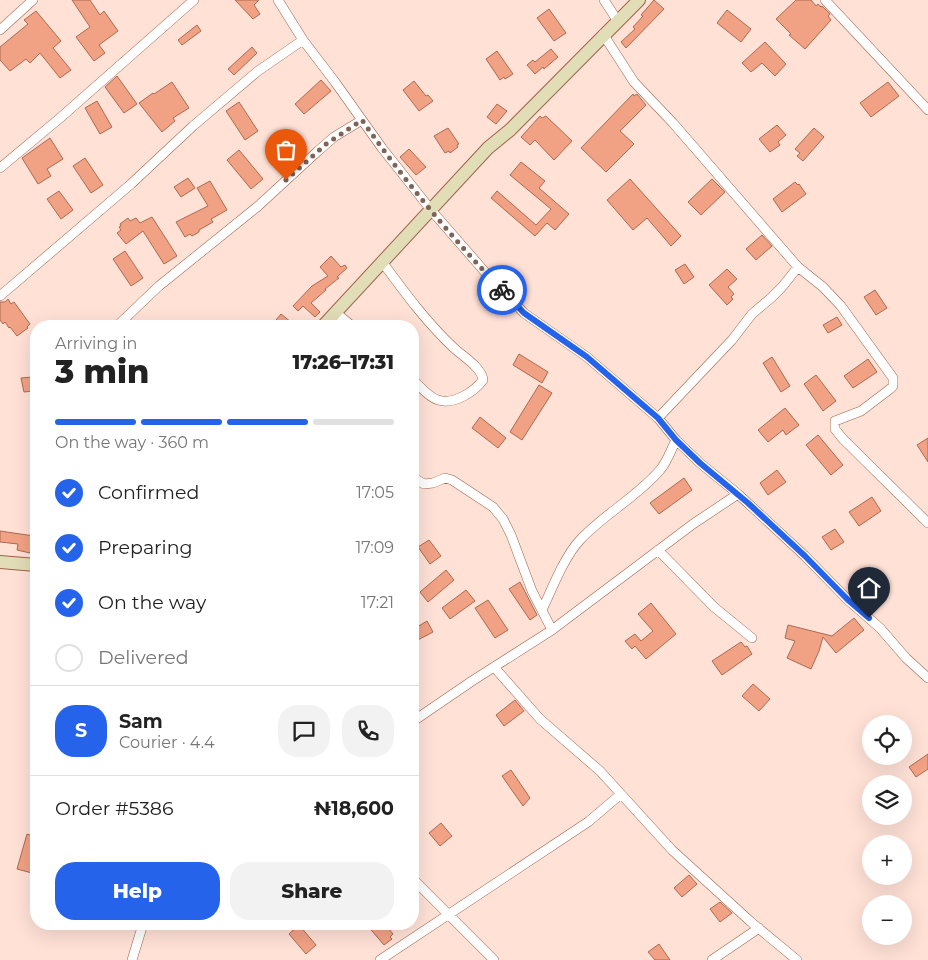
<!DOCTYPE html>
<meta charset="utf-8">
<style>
:root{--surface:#fff;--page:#f2f2f2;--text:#222;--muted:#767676;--line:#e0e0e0;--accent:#2563eb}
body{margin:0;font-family:Montserrat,sans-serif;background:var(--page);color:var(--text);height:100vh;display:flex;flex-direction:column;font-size:19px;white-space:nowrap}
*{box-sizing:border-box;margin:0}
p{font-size:16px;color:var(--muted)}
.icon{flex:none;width:28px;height:28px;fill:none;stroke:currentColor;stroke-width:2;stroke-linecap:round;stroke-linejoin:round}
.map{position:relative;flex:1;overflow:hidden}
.sheet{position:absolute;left:30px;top:320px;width:389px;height:610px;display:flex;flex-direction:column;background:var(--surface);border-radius:20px;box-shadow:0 5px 20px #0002}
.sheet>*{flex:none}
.controls{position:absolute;left:862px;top:715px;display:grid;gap:10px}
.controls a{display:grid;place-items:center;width:50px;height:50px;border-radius:50%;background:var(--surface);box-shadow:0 5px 20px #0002;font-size:25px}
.pin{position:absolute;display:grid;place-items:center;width:42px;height:42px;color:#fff;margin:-51px -21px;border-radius:50% 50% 50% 0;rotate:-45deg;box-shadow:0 0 5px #0007}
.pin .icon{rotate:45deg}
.courier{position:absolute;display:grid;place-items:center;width:50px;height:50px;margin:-25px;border:4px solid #2563eb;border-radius:50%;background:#fff;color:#222;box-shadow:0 1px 6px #0007}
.summary em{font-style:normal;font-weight:800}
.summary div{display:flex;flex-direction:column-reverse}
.summary{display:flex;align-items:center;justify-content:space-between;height:85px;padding:0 25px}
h1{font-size:32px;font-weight:800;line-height:38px}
.bar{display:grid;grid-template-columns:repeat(4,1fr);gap:8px 5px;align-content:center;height:60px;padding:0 25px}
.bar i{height:6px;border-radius:4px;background:var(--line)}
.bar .active{background:var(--accent)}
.bar p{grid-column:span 4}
.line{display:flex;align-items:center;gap:12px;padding:0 25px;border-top:1px solid var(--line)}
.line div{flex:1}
.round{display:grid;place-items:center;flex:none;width:52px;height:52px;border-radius:20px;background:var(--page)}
ol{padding:0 25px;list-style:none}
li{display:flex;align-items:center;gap:15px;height:55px}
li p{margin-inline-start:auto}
li .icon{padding:5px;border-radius:50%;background:var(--accent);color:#fff;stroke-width:4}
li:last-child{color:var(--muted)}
li i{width:28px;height:28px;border:2px solid var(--line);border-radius:50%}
.primary-button{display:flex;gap:10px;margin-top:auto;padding:10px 25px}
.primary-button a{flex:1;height:58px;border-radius:20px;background:var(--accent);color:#fff;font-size:20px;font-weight:800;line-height:58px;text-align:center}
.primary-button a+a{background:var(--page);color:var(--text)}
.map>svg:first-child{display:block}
</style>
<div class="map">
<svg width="928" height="960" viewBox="0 0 928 960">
<rect width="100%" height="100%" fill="#ffe1d6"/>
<path fill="#f1a284" stroke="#ab6a51" d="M72 0H90L100 15 104 11 118 31 99 45 105 53 94 61 76 37 90 27Z
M235 0H259L254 5 260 14 253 19Z
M654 0 664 9 626 48 621 42 635 29 633 27 643 16 641 15Z
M796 0H811L816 6 818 4 821 7 822 6 830 14 828 16 831 20 805 49 789 35 791 34 776 19Z
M549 9 566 33 554 41 537 18Z
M727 10 751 29 741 42 717 23Z
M36 11 61 41 53 48 71 70 60 78 40 53 30 63 26 59 10 71 0 60V47L28 24 24 20Z
M197 25 201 31 182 45 178 40Z
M765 42 786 64 775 76 762 63 751 72 742 63Z
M252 47 257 53 234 75 228 69Z
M551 49 558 57 544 69 543 67 535 74 527 65 533 60 535 62Z
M497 51 513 74 505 79 504 77 500 80 486 59Z
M117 76 137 104 124 113 105 87Z
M321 80 331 91 304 114 295 104Z
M414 81 426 96 428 95 433 101 419 111 403 90Z
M172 82 189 108 173 118 175 121 162 132 139 103 153 93 154 94Z
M888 82 899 96 871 117 860 103Z
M633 94 634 96 637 94 646 105 620 131 634 144 606 172 581 148Z
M97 101 112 127 100 134 85 108Z
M239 102 258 131 245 140 226 111Z
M497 104 507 111 496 124 487 117Z
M540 116 542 118 546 116 572 141 554 160 535 140 530 145 521 137Z
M777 125 786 135 778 142 780 145 770 152 759 139Z
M448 128 459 144 457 145 458 147 450 153 449 151 445 153 434 136Z
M814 128 824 137 803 161 797 156 800 153 795 149Z
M50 138 63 159 47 169 51 176 38 184 22 158Z
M409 149 426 167 416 175 400 157Z
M239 150 263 179 251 189 227 160Z
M85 158 103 185 91 193 73 166Z
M521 162 545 181 539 188 569 214 555 230 547 223 535 236 491 198 497 191 536 225 551 209 510 175Z
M188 178 195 188 181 197 174 187Z
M630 179 681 236 671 246 647 218 633 230 607 200Z
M712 179 725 192 701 215 688 202Z
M210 181 227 210 211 219 213 222 199 230V232L192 236 190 234 185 237 176 222 208 206 197 188Z
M795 182 798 185 799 184 806 194 782 212 773 199Z
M59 191 73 210 61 219 47 199Z
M152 217 177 256 164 264 143 231 126 244 117 233 121 230 119 227 121 226 120 224 128 218 130 221 136 218 140 223Z
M762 235 772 246 756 260 746 249Z
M125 251 143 278 131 286 113 259Z
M331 256 341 267 345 265 347 268 337 277 339 278 325 289 326 290 311 303 320 312 315 317 303 306 298 311 293 306 312 286 328 276 320 267Z
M685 264 694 277 684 284 675 270Z
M727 269 737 279 728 287 734 294 731 297 733 299 727 305 709 285Z
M875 290 887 308 876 315 864 297Z
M8 299 11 304 14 302 30 324 27 327 28 328 17 336 10 327 9 328 5 322 3 324 0 320V302H5Z
M281 314 291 322 295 326H271Z
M837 317 842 325 828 333 823 325Z
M519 354 548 372 542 383 513 365Z
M772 357 790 386 781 392 763 363Z
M868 359 877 372 853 388 844 376Z
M816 375 836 401 823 411 804 384Z
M32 377 34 391 24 392 21 378Z
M539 385 552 393 522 440 510 432Z
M785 408 799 425 786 435 783 430 768 442 758 430Z
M480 417 506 438 498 448 472 428Z
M818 435 843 465 831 475 806 445Z
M928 438V462L917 445Z
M777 470 786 482 768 495 760 483Z
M684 478 692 490 659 514 650 503Z
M872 497 881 511 859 526 849 512Z
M835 529 844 542 831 550 822 537Z
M0 531 34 536 30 553 17 550 18 544 0 542Z
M429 540 441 556 430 564 418 547Z
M446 570 454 580 428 602 420 592Z
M520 582 537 615 530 620 509 589Z
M466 590 475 601 450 619 442 608Z
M488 600 508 630 495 638 475 608Z
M651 603 676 634 646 659 635 646 632 649 625 641 635 634 641 641 653 631 638 614Z
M854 618 864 630 836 653 823 637 819 651 811 669 787 658 795 641 785 638 788 625 832 636Z
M427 621 433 632 412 643V630Z
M741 642 745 647 747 646 752 654 722 675 712 661Z
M753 684 770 699 759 711 742 696Z
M515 700 524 711 504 726 496 715Z
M928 754V769L916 777 909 767Z
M511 770 530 798 523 806 502 776Z
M441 823 452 836 440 846 429 833Z
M27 834 36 837V857L32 873 17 869Z
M689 875 697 884 682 897 674 888Z
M720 902 732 913 720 922 710 909Z
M366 924H385L393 934 390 937 392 939 384 945Z
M299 925 316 945 306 954 289 934Z
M659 944 670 960H655L648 952Z"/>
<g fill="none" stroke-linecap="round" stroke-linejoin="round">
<defs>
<path id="street" d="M278 0 303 40 335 82 382 148 431 210 485 272 524 313 587 357 658 418 676 440 700 463 738 494 805 556 848 600 880 628 906 658 928 678
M604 0 617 20
M825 0 928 110
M0 30 33 0
M603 34 634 82 673 123 798 267 823 287 841 306 893 378V386L890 389 861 411 835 421V429L842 438 928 523
M0 168 60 118 194 0
M383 263C405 293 427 323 455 349 464 357 482 368 483 380 474 392 454 405 438 400 428 397 420 386 412 379
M0 296 131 184 193 126 258 71 303 40
M336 313 352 326
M117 326 159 286 257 207 318 151 334 137 362 120
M658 418 732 340 752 314 771 298 782 287 798 267
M412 477 424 484 433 483 445 478 452 480 493 507 503 519 511 535 532 591 552 630
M658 550 714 607 752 638
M542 610C552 589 564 557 580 540 604 514 637 497 660 470 667 462 671 450 676 440
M494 667 540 719 600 771 672 850 751 922 797 960
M412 722 472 681 552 630 693 524 738 494
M412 878 494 960
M132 960 143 924
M380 960 588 822 621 794
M712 960 759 928"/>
<path id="secondary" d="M323 326 488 148 510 130 639 0
M0 562 36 565"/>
</defs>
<use href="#street" stroke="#a16249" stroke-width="10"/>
<use href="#secondary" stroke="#a16249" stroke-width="14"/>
<use href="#street" stroke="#fff" stroke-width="9"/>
<use href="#secondary" stroke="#e1ddb7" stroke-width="12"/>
</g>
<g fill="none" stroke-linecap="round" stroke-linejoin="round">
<path stroke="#7e6358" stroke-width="5" stroke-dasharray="0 9" d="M286 180 326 144 362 120C404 180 451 237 502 290"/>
<path stroke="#2563eb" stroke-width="6" d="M502 290 524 313 587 357 658 418 676 440 700 463 748 503 805 556 848 600 869 618"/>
</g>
</svg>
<div class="controls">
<a><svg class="icon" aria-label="locate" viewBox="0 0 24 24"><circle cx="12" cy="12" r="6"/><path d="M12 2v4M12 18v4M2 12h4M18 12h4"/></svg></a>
<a><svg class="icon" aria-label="layers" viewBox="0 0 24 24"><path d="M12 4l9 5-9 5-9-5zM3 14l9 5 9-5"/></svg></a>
<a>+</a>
<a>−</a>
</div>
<div class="pin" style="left:286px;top:180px;background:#ea580c"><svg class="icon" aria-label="bag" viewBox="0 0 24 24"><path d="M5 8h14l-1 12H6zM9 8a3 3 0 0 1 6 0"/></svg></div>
<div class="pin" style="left:869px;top:618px;background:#1f2937"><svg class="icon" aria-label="home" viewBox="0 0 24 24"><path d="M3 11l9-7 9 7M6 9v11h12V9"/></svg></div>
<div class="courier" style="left:502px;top:290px"><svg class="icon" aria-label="bike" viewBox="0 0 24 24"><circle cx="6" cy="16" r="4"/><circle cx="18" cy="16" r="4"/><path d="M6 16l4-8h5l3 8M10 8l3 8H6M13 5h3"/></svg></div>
<section class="sheet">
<div class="summary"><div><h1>3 min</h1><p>Arriving in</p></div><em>17:26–17:31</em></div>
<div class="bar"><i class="active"></i><i class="active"></i><i class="active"></i><i></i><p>On the way · 360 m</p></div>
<ol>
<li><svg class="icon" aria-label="check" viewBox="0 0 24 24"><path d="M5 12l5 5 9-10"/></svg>Confirmed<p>17:05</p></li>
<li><svg class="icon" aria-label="check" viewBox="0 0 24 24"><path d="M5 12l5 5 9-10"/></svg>Preparing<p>17:09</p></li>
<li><svg class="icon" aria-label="check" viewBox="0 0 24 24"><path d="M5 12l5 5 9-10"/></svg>On the way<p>17:21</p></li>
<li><i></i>Delivered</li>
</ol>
<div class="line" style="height:90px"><b class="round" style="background:var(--accent);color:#fff">S</b><div><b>Sam</b><p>Courier · 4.4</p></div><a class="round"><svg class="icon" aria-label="chat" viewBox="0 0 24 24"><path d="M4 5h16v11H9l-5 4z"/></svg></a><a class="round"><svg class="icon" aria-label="phone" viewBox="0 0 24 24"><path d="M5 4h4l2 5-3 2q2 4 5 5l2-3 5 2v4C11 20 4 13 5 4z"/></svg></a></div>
<div class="line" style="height:65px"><div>Order #5386</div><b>₦18,600</b></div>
<div class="primary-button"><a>Help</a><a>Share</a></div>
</section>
</div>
